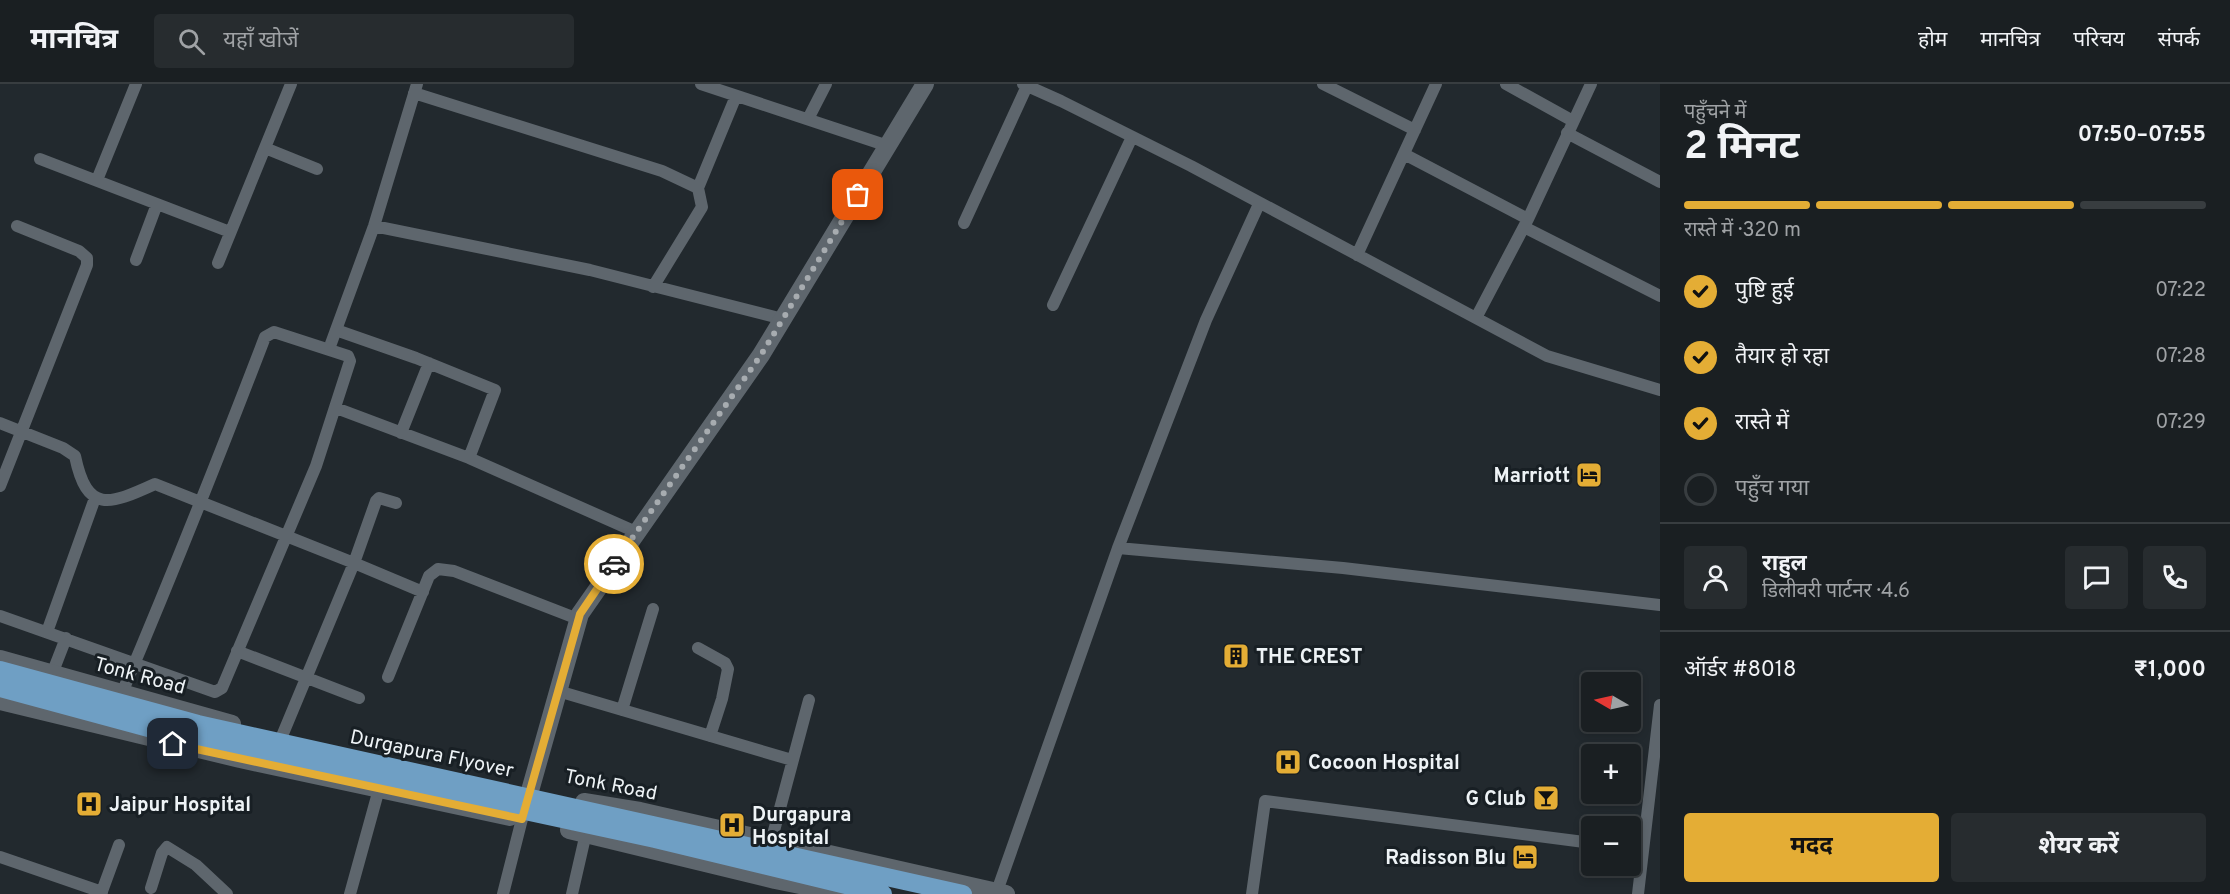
<!DOCTYPE html>
<html lang="hi">
<meta charset="utf-8">
<style>
:root{--surface:#1a1f22;--page:#272c2f;--text:#f1f3f6;--muted:#9fa2a5;--line:#383d40;--accent:#e4ad35}
body{margin:0;font-family:Overpass,"Noto Sans Devanagari",sans-serif;background:var(--page);color:var(--text);height:100vh;display:flex;flex-direction:column;font-size:22px;white-space:nowrap}
*{box-sizing:border-box;margin:0}
p{font-size:20px;color:var(--muted)}
.icon{flex:none;width:33px;height:33px;fill:none;stroke:currentColor;stroke-width:2;stroke-linecap:round;stroke-linejoin:round}
.map{position:relative;flex:1;overflow:hidden}
.details{display:flex;flex-direction:column;background:var(--surface);width:570px}
.details>*{flex:none}
.needle{width:39px;rotate:279deg}
.buttons{position:absolute;left:1581px;top:588px;display:grid;gap:12px}
.buttons a{display:grid;place-items:center;width:60px;height:60px;border-radius:6px;background:var(--surface);box-shadow:0 3px 9px #0003,0 0 0 2px var(--line);font-size:30px}
.pin{position:absolute;display:grid;place-items:center;width:51px;height:51px;color:#fff;margin:-26px;border-radius:12px;box-shadow:0 3px 9px #0006}
.courier{position:absolute;display:grid;place-items:center;width:60px;height:60px;margin:-30px;border:4px solid #e4ad35;border-radius:50%;background:#fff;color:#222;box-shadow:0 2px 8px #0007}
.head em{font-style:normal;font-weight:700}
.head div{display:flex;flex-direction:column-reverse}
.head{display:flex;align-items:center;justify-content:space-between;height:102px;padding:0 24px}
h1{font-size:39px;font-weight:700;line-height:45px}
.bar{display:grid;grid-template-columns:repeat(4,1fr);gap:9px 6px;align-content:center;height:72px;padding:0 24px}
.bar i{height:8px;border-radius:4px;background:var(--line)}
.bar .current{background:var(--accent)}
.bar p{grid-column:span 4}
.line{display:flex;align-items:center;gap:15px;padding:0 24px;border-top:2px solid var(--line)}
.line div{flex:1}
.round{display:grid;place-items:center;flex:none;width:63px;height:63px;border-radius:6px;background:var(--page)}
ol{padding:0 24px;list-style:none}
li{display:flex;align-items:center;gap:18px;height:66px}
li p{margin-inline-start:auto}
li .icon{padding:6px;border-radius:50%;background:var(--accent);color:#111;stroke-width:4}
li:last-child{color:var(--muted)}
li i{width:33px;height:33px;border:3px solid var(--line);border-radius:50%}
.cta{display:flex;gap:12px;margin-top:auto;padding:12px 24px}
.cta a{flex:1;height:69px;border-radius:6px;background:var(--accent);color:#111;font-size:24px;font-weight:700;line-height:69px;text-align:center}
.cta a+a{background:var(--page);color:var(--text)}
header{display:flex;align-items:center;gap:36px;box-sizing:border-box;height:84px;padding:0 30px;background:var(--surface);border-bottom:2px solid var(--line)}
header strong{font-size:28px}
nav{display:flex;gap:33px;margin-inline-start:auto;font-size:21px}
.search{width:420px;height:54px;background:var(--page);display:flex;align-items:center;gap:15px;box-sizing:border-box;padding:0 21px;border-radius:6px;color:var(--muted);font-size:22px}
main{display:flex;flex:1;min-height:0}
.map>svg:first-child{display:block}
</style>
<header>
<strong>मानचित्र</strong>
<div class="search"><svg class="icon" aria-label="search" viewBox="0 0 24 24"><circle cx="10" cy="10" r="6"/><path d="M15 15l6 6"/></svg>यहाँ खोजें</div>
<nav><a>होम</a><a>मानचित्र</a><a>परिचय</a><a>संपर्क</a></nav>
</header>
<main>
<div class="map">
<svg width="1660" height="810" viewBox="0 0 1660 810">
<rect width="100%" height="100%" fill="#22292e"/>
<g fill="none" stroke-linecap="round" stroke-linejoin="round">
<path stroke="#5e666d" stroke-width="12" d="M701 0 888 62
M1023 0 1061 17 1191 82 1547 272 1660 306
M1323 0 1415 46
M1506 0 1573 37
M414 9 662 87 698 104 702 123 653 203
M808 35 826 0
M1567 49 1660 98
M265 64 317 85
M1404 70 1528 135 1476 234
M40 75 230 148
M97 96 136 0
M698 104 736 12
M1528 135 1591 0
M964 139 1027 2
M374 142 590 186 783 235
M1524 143 1660 212
M1357 171 1436 0
M136 176 157 120
M218 179 291 0
M1053 221 1132 53
M336 246 416 274 495 306 469 374
M329 265 374 142 417 0
M336 324 469 374 636 448
M0 339 63 364 75 372C87 430 109 421 155 400L354 479 423 508
M401 349 429 279
M0 402 87 181V174L79 167 17 142
M1118 464 1343 484 1660 521
M0 532 215 608 222 604 316 382 350 277 348 272 274 248 265 253C219 373 172 491 122 609
M47 548 95 414
M698 564 725 579 728 585 722 615 710 652
M237 567 359 614
M52 590 66 554
M388 593 429 492 438 485 454 487 578 535
M558 607 792 676
M622 626 653 525
M282 652 354 479 376 417 379 414 396 419
M771 758 809 616
M0 773 102 808
M151 804 162 769 167 763 196 781 227 810
M101 810 119 761
M350 810 379 705
M503 810 522 735
M572 810 586 749
M996 810 1118 464 1206 236 1259 120
M1252 810 1265 717 1592 759
M1638 810 1660 621"/>
<path stroke="#5e666d" stroke-width="18" d="M0 575 232 640
M0 617 240 675 510 733
M584 718 640 727 1006 810
M524 728 580 530 761 271 925 0
M569 746 775 796 845 810"/>
<path stroke="#6f9fc4" stroke-width="18" d="M0 586 198 640 963 810
M0 604 178 652 655 755 883 810"/>
</g>
<g fill="none" stroke-linecap="round" stroke-linejoin="round">
<path stroke="#a7acb0" stroke-width="6" stroke-dasharray="0 10.8" d="M614 480 761 271 858 111"/>
<path stroke="#e4ad35" stroke-width="8" d="M173 660 522 735 580 530 614 480"/>
</g>
<defs>
<symbol id="hotel-square" viewBox="-11 -11 22 22"><rect x="-9" y="-9" width="18" height="18" rx="4" fill="#e4ad35" stroke="#181f24"/><path d="M-6-4.5h1.5V1H6V5H4.5V3h-9V5H-6ZM-4 0a1.8 1.8 0 1 1 3.6 0ZM.5 0V-2.5h3Q6-2.5 6 0Z" fill="#111"/></symbol>
<symbol id="building-square" viewBox="-11 -11 22 22"><rect x="-9" y="-9" width="18" height="18" rx="4" fill="#e4ad35" stroke="#181f24"/><path d="M-4-6H4V6H1V3H-1V6H-4ZM-2.5-4.3h1.7v1.8h-1.7ZM.8-4.3h1.7v1.8H.8ZM-2.5-1h1.7V.8h-1.7ZM.8-1h1.7V.8H.8Z" fill="#111"/></symbol>
<symbol id="hospital-square" viewBox="-11 -11 22 22"><rect x="-9" y="-9" width="18" height="18" rx="4" fill="#e4ad35" stroke="#181f24"/><path d="M-5-5h3v3.5h4V-5h3V5h-3V1.5h-4V5h-3Z" fill="#111"/></symbol>
<symbol id="bar-square" viewBox="-11 -11 22 22"><rect x="-9" y="-9" width="18" height="18" rx="4" fill="#e4ad35" stroke="#181f24"/><path d="M-6-5H6L.8 .8V4.5H3.5V6h-7V4.5H-.8V.8Z" fill="#111"/></symbol>
</defs>
<g fill-rule="evenodd">
<use href="#hotel-square" x="1574" y="376" width="30" height="30"/>
<use href="#building-square" x="1221" y="557" width="30" height="30"/>
<use href="#hospital-square" x="1273" y="663" width="30" height="30"/>
<use href="#bar-square" x="1531" y="699" width="30" height="30"/>
<use href="#hospital-square" x="74" y="705" width="30" height="30"/>
<use href="#hospital-square" x="717" y="726" width="30" height="30"/>
<use href="#hotel-square" x="1510" y="758" width="30" height="30"/>
</g>
<g text-anchor="middle" stroke-width="6" stroke-linejoin="round" paint-order="stroke">
<g font-size="20" font-weight="bold" fill="#eef3f6" stroke="#181f24" text-anchor="start">
<text x="1570" y="398" text-anchor="end">Marriott</text>
<text x="1256" y="579">THE CREST</text>
<text x="1308" y="685">Cocoon Hospital</text>
<text x="1526" y="721" text-anchor="end">G Club</text>
<text x="109" y="727">Jaipur Hospital</text>
<text x="752" y="737">Durgapura<tspan x="752" dy="23">Hospital</tspan></text>
<text x="1506" y="780" text-anchor="end">Radisson Blu</text>
</g>
<g font-size="20" fill="#eef3f6" stroke="#181f24">
<text transform="translate(140 591) rotate(15)" y="7">Tonk Road</text>
<text transform="translate(432 669) rotate(12)" y="7">Durgapura Flyover</text>
<text transform="translate(611 700) rotate(11)" y="7">Tonk Road</text>
</g>
</g>
</svg>
<div class="buttons">
<a><svg class="needle" viewBox="-14 -14 28 28"><path d="M0-13l5 13h-10z" fill="#e53935"/><path d="M0 13l5-13h-10z" fill="#9fa2a5"/></svg></a>
<a>+</a>
<a>−</a>
</div>
<div class="pin" style="left:858px;top:111px;background:#ea580c"><svg class="icon" aria-label="bag" viewBox="0 0 24 24"><path d="M5 8h14l-1 12H6zM9 8a3 3 0 0 1 6 0"/></svg></div>
<div class="pin" style="left:173px;top:660px;background:#1f2937"><svg class="icon" aria-label="home" viewBox="0 0 24 24"><path d="M3 11l9-7 9 7M6 9v11h12V9"/></svg></div>
<div class="courier" style="left:614px;top:480px"><svg class="icon" aria-label="car" viewBox="0 0 24 24"><path d="M5 17H2v-5l4-1 3-4h7l3 4 3 1v5h-3M9 17h6M6 11h13"/><circle cx="7" cy="17" r="2"/><circle cx="17" cy="17" r="2"/></svg></div>
</div>
<section class="details">
<div class="head"><div><h1>2 मिनट</h1><p>पहुँचने में</p></div><em>07:50–07:55</em></div>
<div class="bar"><i class="current"></i><i class="current"></i><i class="current"></i><i></i><p>रास्ते में · 320 m</p></div>
<ol>
<li><svg class="icon" aria-label="check" viewBox="0 0 24 24"><path d="M5 12l5 5 9-10"/></svg>पुष्टि हुई<p>07:22</p></li>
<li><svg class="icon" aria-label="check" viewBox="0 0 24 24"><path d="M5 12l5 5 9-10"/></svg>तैयार हो रहा<p>07:28</p></li>
<li><svg class="icon" aria-label="check" viewBox="0 0 24 24"><path d="M5 12l5 5 9-10"/></svg>रास्ते में<p>07:29</p></li>
<li><i></i>पहुँच गया</li>
</ol>
<div class="line" style="height:108px"><a class="round"><svg class="icon" aria-label="person" viewBox="0 0 24 24"><circle cx="12" cy="8" r="4"/><path d="M4 21q1-7 8-7t8 7"/></svg></a><div><b>राहुल</b><p>डिलीवरी पार्टनर · 4.6</p></div><a class="round"><svg class="icon" aria-label="chat" viewBox="0 0 24 24"><path d="M4 5h16v11H9l-5 4z"/></svg></a><a class="round"><svg class="icon" aria-label="phone" viewBox="0 0 24 24"><path d="M5 4h4l2 5-3 2q2 4 5 5l2-3 5 2v4C11 20 4 13 5 4z"/></svg></a></div>
<div class="line" style="height:78px"><div>ऑर्डर #8018</div><b>₹1,000</b></div>
<div class="cta"><a>मदद</a><a>शेयर करें</a></div>
</section>
</main>
